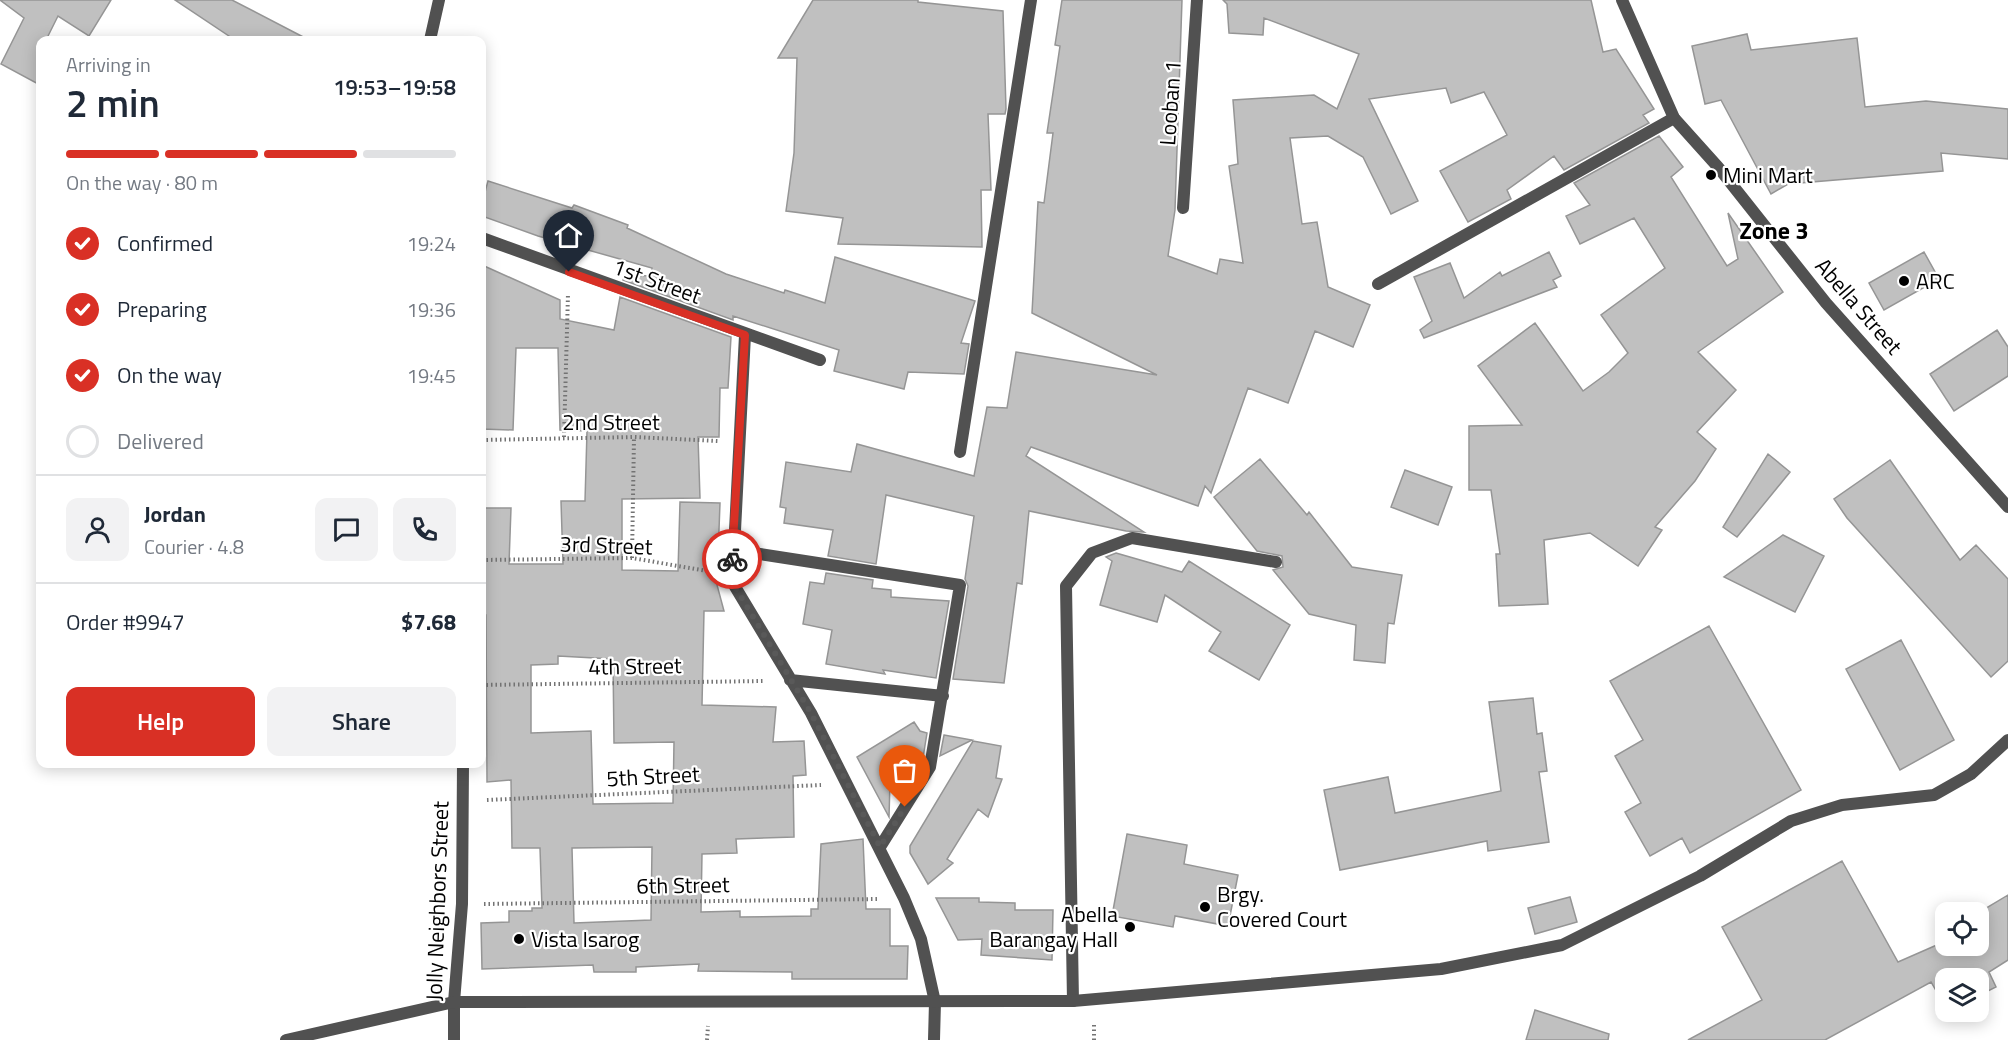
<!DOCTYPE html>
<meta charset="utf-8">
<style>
:root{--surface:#fff;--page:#f2f2f3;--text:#1f2937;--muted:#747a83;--line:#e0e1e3;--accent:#d93025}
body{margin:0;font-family:"Titillium Web",sans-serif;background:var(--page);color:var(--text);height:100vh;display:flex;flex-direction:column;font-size:22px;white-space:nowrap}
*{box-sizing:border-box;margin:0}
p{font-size:20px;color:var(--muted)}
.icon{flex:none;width:33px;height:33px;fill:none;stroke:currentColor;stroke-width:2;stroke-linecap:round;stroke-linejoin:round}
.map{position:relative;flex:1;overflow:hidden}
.drawer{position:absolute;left:36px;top:36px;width:450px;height:732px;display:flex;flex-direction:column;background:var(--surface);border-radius:12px;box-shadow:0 3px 15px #0003}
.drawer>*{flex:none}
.controls{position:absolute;left:1935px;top:902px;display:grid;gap:12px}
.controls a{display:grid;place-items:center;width:54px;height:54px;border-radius:12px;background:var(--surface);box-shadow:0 3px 15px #0003;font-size:30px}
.pin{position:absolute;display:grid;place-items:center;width:51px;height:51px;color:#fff;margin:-62px -26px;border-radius:50% 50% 50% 0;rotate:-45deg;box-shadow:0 0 6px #0007}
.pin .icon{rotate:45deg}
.courier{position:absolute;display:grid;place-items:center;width:60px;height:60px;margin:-30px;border:4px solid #d93025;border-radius:50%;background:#fff;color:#222;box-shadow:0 2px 8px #0007}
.headline em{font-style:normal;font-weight:600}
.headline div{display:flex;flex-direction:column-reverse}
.headline{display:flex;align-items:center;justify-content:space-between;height:102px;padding:0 30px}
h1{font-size:39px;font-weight:600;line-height:45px}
.bar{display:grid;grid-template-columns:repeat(4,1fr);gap:9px 6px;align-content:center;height:72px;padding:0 30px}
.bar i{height:8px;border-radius:4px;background:var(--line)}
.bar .active{background:var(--accent)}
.bar p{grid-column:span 4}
.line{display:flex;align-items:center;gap:15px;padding:0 30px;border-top:2px solid var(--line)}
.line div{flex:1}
.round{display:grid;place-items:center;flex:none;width:63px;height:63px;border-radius:12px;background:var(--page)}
ol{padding:0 30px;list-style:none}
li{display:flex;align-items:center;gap:18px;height:66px}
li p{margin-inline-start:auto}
li .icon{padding:6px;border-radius:50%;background:var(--accent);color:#fff;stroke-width:4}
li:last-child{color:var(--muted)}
li i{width:33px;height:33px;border:3px solid var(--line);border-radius:50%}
.button{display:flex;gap:12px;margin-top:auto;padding:12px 30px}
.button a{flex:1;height:69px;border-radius:12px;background:var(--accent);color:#fff;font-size:24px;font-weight:600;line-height:69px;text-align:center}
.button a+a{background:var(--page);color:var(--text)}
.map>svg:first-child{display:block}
</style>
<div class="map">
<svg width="2008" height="1040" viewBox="0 0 2008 1040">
<rect width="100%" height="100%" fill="#fff"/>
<path fill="#c0c0c0" stroke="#959595" stroke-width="1.5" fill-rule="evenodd" d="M0 0H111L89 36 58 16 46 40H40V85L1 64 24 18Z
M175 0H232L309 40H235Z
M813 0H918V2L1003 11 1006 109 1005 114H988L991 190H981L982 247 838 244 843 218 786 211 794 153 797 58H778Z
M1062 0H1182L1175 210 1168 256 1217 274 1220 259 1243 263 1229 166 1238 164 1233 100 1314 95 1337 109 1359 54 1264 18 1263 35 1229 33 1227 4 1223 0H1591L1603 52 1616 49 1654 109 1643 115 1649 123 1564 170 1554 156 1507 190 1511 199 1468 222 1440 171 1507 135 1484 92 1451 103 1446 88 1369 99 1418 201 1391 214 1363 157 1328 136 1290 138 1302 224 1317 222 1328 287 1370 305 1353 347 1315 331 1288 403 1248 388 1211 493 1205 486 1198 506 1031 447 1026 456 1144 532 1126 531 1029 511 1022 584 1017 583 1004 683 953 679 968 586 965 579 974 516 886 495 876 564 828 556 833 530 784 523 786 508 780 507 786 462 851 472 857 444 974 476 987 407 1007 408 1016 352 1157 375 1032 313 1038 202 1044 203 1053 133H1047L1060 46 1055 45Z
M1747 34 1751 50 1857 38 1865 107 1926 101 2008 109V159L1941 153 1943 171 1788 184 1771 194 1721 100 1705 104 1692 46Z
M1659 136 1683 167 1671 177 1727 266 1738 259 1728 213 1783 292 1698 352 1736 390 1697 432 1716 449 1695 481 1655 527 1662 530 1638 566 1590 533 1544 540 1548 604 1499 606 1496 554H1500L1491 490H1469V426L1522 425 1478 366 1535 323 1583 391 1609 372 1628 353 1601 315 1665 268 1634 218 1580 244 1566 216 1590 205 1574 183Z
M488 181 572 208 574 205 628 225 627 228 726 274 784 293 785 290 825 303 835 257 975 301 961 343 969 344 964 374 908 372 904 389 834 371 839 350 733 316V320L623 280 624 275 651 276 652 268 538 236 482 216V203Z
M1549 252 1561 276 1553 280 1557 287 1424 338 1420 330 1432 321 1414 277 1450 263 1464 298 1500 272 1502 276Z
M1924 252 1939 279 1884 310 1869 283Z
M482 265 560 300V319L614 330 620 297 731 337 728 388H720L719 437H698L700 498 622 499V570L678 571 680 502 720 503 718 556 709 555 724 611H704L702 705 776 707 773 742 804 741 806 775 793 776 794 837 736 839 737 853 702 854 701 912 740 911V917L811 916V909H818L821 844 863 839 866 909H890V946H908L907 979H792V972L698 971 699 964 636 967V972H594L593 965 482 969 481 923 509 922V911H532V908H542L540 848H512L511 780 487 782 486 615H482V508H511L509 564H563L561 501H585L587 431 560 430 558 348H516L513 430 482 429ZM558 656 613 659 614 743 674 742 673 803 593 804 591 731 531 733V665L558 664ZM652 847 651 920 574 923 572 848Z
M1997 330 2008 347V376L1954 411 1930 374Z
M1768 454 1790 472 1737 537 1723 527Z
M1260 459 1307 515 1309 512 1352 567 1402 575 1394 624 1388 623 1385 663 1354 660 1356 625 1309 614 1273 570 1283 567 1282 556 1257 551 1214 497Z
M1890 460 1960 560 1976 545 2008 579V661L1991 677 1847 518 1834 499Z
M1405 470 1452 487 1438 525 1391 507Z
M1783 535 1824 556 1795 612 1724 577Z
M1116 553 1182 572 1189 561 1290 625 1259 680 1209 651 1221 632 1165 595 1157 622 1100 605 1112 561 1106 557Z
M826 573 873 580 872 588 891 590V597L949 601 936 678 883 670 885 674 826 664 832 630 803 624 810 582 824 584Z
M1709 626 1801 790 1690 853 1682 838 1650 856 1625 812 1641 803 1615 756 1643 740 1610 681Z
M1901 640 1954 740 1900 770 1846 669Z
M1533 698 1537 734 1542 733 1547 771 1539 772 1549 842 1488 851 1487 841 1340 870 1324 790 1388 777 1395 813 1501 791 1489 702Z
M914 722 920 731 927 733 922 764 890 782 889 817 857 757Z
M944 735 972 740 940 756Z
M973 741 1001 746 996 778 1002 779 988 817 978 809 947 859 953 863 928 884 910 853V846Z
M1127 834 1187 845 1184 864 1238 875 1228 926 1175 916 1173 927 1112 916Z
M1842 861 1898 962 1946 941V945H1978V913L2008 895V960L1989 972 1996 987 1978 996V978H1946V1008L1931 982 1825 1040H1688L1762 1000 1722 927Z
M1570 897 1577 922 1535 934 1528 908Z
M936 898H979V902L1015 903V910H1053L1052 960 981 955 982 939 958 940Z
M1535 1010 1609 1034 1608 1040H1526Z"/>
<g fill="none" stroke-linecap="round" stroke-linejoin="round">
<path stroke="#737373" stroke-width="4" stroke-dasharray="1.5 3" stroke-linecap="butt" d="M564 437 568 294
M482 440 634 437 718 441
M632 558 634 437
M482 560 632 558 707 571
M482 685 765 681
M487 800 821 785
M484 904 878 899
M707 1040 708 1026
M1094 1040V1022"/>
<path stroke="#515151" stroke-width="12" d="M430 40 439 0
M1183 208 1197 0
M482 238 820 360
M1378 284 1674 118
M745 335 734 550 728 575 811 713 904 898 921 939 935 1002 934 1040
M960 452 1031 0
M734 550 960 585 930 767 880 847
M790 680 943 696
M1073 1001 1066 586 1092 553 1132 538 1276 562
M454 1040V1002L462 904 463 764"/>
<path stroke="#515151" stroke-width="12" d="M1622 0 1674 118 1718 167 1826 303 2008 507
M286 1040 454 1002 1073 1001 1441 969 1562 945 1700 876 1791 821 1842 805 1934 795 1971 774 2008 740"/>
</g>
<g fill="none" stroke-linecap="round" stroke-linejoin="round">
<path stroke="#595959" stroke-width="6" stroke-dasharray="0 10.8" d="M732 559 728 575 811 713 880 847 905 807"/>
<path stroke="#d93025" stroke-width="8" d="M569 272 745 335 732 559"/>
</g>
<g fill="#000" stroke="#fff" stroke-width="2">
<circle cx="1711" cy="175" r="6"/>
<circle cx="1904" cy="281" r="6"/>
<circle cx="1205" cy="907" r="6"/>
<circle cx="1130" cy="927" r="6"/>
<circle cx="519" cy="939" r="6"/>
</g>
<g text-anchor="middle" stroke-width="4.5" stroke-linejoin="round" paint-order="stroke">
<g font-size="22" fill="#000" stroke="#fff">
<text transform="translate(1170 103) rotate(-86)" y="8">Looban 1</text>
<text transform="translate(657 281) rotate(20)" y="8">1st Street</text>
<text transform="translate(1859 306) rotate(49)" y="8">Abella Street</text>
<text x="611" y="430">2nd Street</text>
<text transform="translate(606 545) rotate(2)" y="8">3rd Street</text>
<text transform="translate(635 666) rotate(-1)" y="8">4th Street</text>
<text transform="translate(653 776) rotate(-3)" y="8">5th Street</text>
<text transform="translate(683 885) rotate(-1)" y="8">6th Street</text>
<text transform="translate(437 901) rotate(-88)" y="8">Jolly Neighbors Street</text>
</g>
<g font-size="22" fill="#000" stroke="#fff" text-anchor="start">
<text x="1723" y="183">Mini Mart</text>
<text x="1916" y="289">ARC</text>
<text x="1217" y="902">Brgy.<tspan x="1217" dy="25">Covered Court</tspan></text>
<text x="1118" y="922" text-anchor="end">Abella<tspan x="1118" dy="25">Barangay Hall</tspan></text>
<text x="531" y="947">Vista Isarog</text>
</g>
<g font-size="24" font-weight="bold" fill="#000" stroke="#fff">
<text x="1774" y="239">Zone 3</text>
</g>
</g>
</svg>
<div class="controls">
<a><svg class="icon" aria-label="locate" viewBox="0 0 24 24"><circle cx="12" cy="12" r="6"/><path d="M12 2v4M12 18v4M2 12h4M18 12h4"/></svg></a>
<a><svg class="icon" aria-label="layers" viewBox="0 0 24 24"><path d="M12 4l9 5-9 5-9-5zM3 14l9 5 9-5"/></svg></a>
</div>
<div class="pin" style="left:905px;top:807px;background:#ea580c"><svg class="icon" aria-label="bag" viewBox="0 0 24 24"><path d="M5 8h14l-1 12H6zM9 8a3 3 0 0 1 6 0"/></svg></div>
<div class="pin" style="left:569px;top:272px;background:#1f2937"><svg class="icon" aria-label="home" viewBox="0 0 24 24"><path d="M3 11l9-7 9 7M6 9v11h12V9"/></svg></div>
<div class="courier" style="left:732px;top:559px"><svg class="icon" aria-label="bike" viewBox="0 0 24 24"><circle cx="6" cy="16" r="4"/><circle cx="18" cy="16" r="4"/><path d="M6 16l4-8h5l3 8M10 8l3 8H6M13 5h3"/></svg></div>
<section class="drawer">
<div class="headline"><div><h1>2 min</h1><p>Arriving in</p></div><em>19:53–19:58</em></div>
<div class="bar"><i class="active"></i><i class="active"></i><i class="active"></i><i></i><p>On the way · 80 m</p></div>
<ol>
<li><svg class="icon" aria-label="check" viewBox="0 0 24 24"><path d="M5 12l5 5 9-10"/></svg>Confirmed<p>19:24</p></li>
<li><svg class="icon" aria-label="check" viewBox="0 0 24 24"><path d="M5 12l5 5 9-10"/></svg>Preparing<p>19:36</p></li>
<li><svg class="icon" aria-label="check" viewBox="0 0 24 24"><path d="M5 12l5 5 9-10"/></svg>On the way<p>19:45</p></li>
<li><i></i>Delivered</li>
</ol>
<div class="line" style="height:108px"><a class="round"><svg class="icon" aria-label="person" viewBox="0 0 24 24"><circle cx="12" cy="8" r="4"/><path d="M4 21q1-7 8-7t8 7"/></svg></a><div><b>Jordan</b><p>Courier · 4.8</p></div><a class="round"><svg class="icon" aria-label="chat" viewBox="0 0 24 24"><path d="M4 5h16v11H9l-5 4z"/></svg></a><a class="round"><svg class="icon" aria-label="phone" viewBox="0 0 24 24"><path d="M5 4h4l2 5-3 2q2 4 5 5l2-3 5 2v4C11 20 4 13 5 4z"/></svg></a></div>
<div class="line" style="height:78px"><div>Order #9947</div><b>$7.68</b></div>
<div class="button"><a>Help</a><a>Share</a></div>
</section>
</div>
